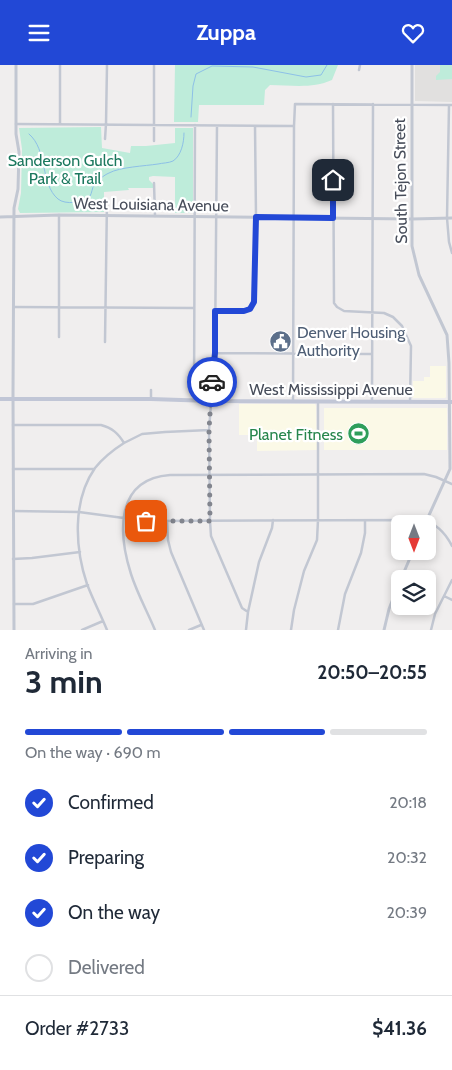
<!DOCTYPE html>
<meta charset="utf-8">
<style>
:root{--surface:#fff;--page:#f6f6f7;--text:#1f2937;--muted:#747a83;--line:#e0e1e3;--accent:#2248d6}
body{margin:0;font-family:Cabin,sans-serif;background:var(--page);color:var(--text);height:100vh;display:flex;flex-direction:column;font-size:19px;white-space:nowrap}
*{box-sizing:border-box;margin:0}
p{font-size:16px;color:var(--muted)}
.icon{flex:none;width:28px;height:28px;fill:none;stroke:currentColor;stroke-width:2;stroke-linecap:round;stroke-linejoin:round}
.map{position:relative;height:565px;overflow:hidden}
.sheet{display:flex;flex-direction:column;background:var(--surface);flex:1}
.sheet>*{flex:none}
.needle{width:32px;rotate:180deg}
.buttons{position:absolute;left:391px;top:450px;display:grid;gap:10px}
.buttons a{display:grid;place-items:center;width:45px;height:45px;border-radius:8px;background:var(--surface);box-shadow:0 2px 8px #0003;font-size:25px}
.pin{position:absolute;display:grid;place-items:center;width:42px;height:42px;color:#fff;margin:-21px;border-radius:10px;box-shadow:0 2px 8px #0006}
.courier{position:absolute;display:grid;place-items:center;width:50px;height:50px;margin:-25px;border:4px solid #2248d6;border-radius:50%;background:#fff;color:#222;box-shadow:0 1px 6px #0007}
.summary em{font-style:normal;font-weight:700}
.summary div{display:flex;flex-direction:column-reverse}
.summary{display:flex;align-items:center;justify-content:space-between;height:85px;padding:0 25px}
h1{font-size:32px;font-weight:700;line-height:38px}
.bar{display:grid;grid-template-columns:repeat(4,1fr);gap:8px 5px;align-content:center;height:60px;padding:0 25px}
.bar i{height:6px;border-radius:4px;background:var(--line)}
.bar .active{background:var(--accent)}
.bar p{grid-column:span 4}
.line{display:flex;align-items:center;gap:12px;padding:0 25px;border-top:1px solid var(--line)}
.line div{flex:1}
ol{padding:0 25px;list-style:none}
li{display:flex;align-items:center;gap:15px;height:55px}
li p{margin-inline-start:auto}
li .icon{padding:5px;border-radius:50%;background:var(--accent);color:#fff;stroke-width:4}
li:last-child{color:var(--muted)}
li i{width:28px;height:28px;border:2px solid var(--line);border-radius:50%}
header{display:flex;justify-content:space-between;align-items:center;height:65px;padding:0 25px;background:var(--accent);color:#fff;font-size:22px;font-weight:700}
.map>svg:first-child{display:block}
</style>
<header><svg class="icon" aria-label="menu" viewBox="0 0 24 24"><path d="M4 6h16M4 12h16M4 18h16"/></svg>Zuppa<svg class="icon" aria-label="heart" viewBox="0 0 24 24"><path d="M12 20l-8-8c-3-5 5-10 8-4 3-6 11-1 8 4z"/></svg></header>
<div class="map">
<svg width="452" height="565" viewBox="0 0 452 565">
<rect width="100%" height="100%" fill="#f0eeee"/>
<path fill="#fbf9e7" d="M430 301H446V332L445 333H413V316H424V312H430Z
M239 339H315L316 341 317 385 257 386V370H239Z
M324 343H447V385H324Z"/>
<path fill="#e1e0df" d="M415 0H452V37L415 36Z"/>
<path fill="#beecda" d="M175 0H338L332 15C312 24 291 20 270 20L265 25 264 40H199L198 57H174Z
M440 0H452V14L436 15V11L440 7Z
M101 62 102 83 130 88 131 81H146L175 78V63H193V148H175V112L153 111 149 112V115L153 119V123H128L129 125 104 127V147L20 148 18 144 21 128 22 84 19 63Z"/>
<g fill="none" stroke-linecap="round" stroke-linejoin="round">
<path stroke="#8dc0e7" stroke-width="1" d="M191 52 193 21 196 9 212 1 253 2 306 12 321 10 327 0
M29 69C48 85 40 119 58 134 65 140 83 138 90 131 92 128 92 123 94 120 97 116 104 110 109 108 120 102 145 101 158 99 162 98 169 98 173 96 181 91 184 78 184 68"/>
<path stroke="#c2c7d2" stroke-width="2.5" d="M154 0V76
M359 5 360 0
M333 39 334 238 337 242 344 246 384 248 393 252 402 261 411 281 410 337
M449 40 447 153 449 177 452 188
M16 59 294 61
M60 59V0
M217 61 215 288 209 365 210 456 211 471 242 543 248 547 246 565
M105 74 106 59 107 0
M154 118 155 151
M14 242 194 243
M215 246H244L250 244 254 237 256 152 255 61
M59 272V150
M105 277 107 135
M215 288 371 289
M151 325V334
M194 335 195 60
M293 336 294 61 295 39 452 40
M372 336 373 39
M13 360H101C112 363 118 368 124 378L142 369 165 367 209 365
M13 404H94
M13 446 79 447 146 456 420 455C435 456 446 469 452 481
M167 456 168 475 171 487 204 565
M13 494 32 493 80 487
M444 531 452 535
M14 539H33L88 520
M248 547 259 497 272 463 273 455
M82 565 103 556
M107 565C101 550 93 535 87 519 75 483 72 436 95 403 103 393 113 385 124 378
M155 565C147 546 137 528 131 509 118 468 115 414 170 410L424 409 436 412 452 419
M189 565 201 560
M291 565 294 545 304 506 317 475 318 455V336
M338 565 345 529 361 488 365 468V456
M431 565 435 549 452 515"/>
<path stroke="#c2c7d2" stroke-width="3" d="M412 0V181L419 210 447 270 449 298 450 404 425 459
M0 152 59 150 412 154 452 153
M401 514 413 486
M14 565 13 330 14 143 18 124 19 87 16 69V0
M384 565 389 544 400 516"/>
<path stroke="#c1c6d6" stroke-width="4" d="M0 334H151L211 336 452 337"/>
</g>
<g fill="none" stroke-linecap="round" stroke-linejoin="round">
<path stroke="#82858e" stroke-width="5" stroke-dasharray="0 9" d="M146 456H210L209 365 212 317"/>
<path stroke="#2248d6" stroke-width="6" d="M212 317 215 288V246H244L250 244 254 237 256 152 333 153V115"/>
</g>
<defs>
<symbol id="civic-disc" viewBox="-11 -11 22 22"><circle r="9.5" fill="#5c6f8a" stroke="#fff"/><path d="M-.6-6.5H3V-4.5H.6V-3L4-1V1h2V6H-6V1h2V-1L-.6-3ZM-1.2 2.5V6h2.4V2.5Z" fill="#fff"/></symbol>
<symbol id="stadium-disc" viewBox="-11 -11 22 22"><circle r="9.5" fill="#2e9e5b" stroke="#fff"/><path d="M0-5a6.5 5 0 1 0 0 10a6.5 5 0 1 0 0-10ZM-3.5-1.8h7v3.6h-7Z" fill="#fff"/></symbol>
</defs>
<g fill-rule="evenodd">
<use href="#civic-disc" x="268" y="264" width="25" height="25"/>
<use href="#stadium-disc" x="346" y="356" width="25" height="25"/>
</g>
<g text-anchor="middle" stroke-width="4.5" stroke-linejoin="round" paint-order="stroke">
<g font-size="16" fill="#1b785e" stroke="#fff">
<text x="65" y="101">Sanderson Gulch<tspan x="65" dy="18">Park &amp; Trail</tspan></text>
</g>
<g font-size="16" fill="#474d5a" stroke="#fff">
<text transform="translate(400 116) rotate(-91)" y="6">South Tejon Street</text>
<text transform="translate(151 139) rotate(1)" y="6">West Louisiana Avenue</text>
<text x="331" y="330">West Mississippi Avenue</text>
</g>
<g font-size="16" fill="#4e5e75" stroke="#fff" text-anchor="start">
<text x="297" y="273">Denver Housing<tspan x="297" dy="18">Authority</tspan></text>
</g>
<g font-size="16" fill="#27864d" stroke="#fff" text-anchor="end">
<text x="343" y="375">Planet Fitness</text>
</g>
</g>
</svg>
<div class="buttons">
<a><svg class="needle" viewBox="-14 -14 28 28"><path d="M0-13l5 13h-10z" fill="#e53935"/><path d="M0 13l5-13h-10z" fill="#747a83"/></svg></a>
<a><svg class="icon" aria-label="layers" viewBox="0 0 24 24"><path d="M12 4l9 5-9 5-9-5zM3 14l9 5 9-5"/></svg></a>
</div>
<div class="pin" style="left:146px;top:456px;background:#ea580c"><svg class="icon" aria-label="bag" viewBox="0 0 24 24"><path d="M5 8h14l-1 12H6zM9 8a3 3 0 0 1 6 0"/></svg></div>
<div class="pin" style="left:333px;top:115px;background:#1f2937"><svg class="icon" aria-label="home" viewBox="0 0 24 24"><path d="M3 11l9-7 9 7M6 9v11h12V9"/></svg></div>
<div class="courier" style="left:212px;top:317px"><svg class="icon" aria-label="car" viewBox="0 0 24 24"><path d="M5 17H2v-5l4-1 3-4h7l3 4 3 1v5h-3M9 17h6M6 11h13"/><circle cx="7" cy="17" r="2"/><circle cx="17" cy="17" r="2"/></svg></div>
</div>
<section class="sheet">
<div class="summary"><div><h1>3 min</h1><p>Arriving in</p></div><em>20:50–20:55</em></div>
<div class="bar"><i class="active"></i><i class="active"></i><i class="active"></i><i></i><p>On the way · 690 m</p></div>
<ol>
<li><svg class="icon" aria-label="check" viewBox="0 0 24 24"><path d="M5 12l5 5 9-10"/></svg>Confirmed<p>20:18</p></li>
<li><svg class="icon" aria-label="check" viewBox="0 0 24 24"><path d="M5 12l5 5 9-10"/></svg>Preparing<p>20:32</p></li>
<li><svg class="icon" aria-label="check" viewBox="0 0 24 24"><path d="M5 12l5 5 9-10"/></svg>On the way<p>20:39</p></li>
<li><i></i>Delivered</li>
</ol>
<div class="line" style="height:65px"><div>Order #2733</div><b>$41.36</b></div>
</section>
